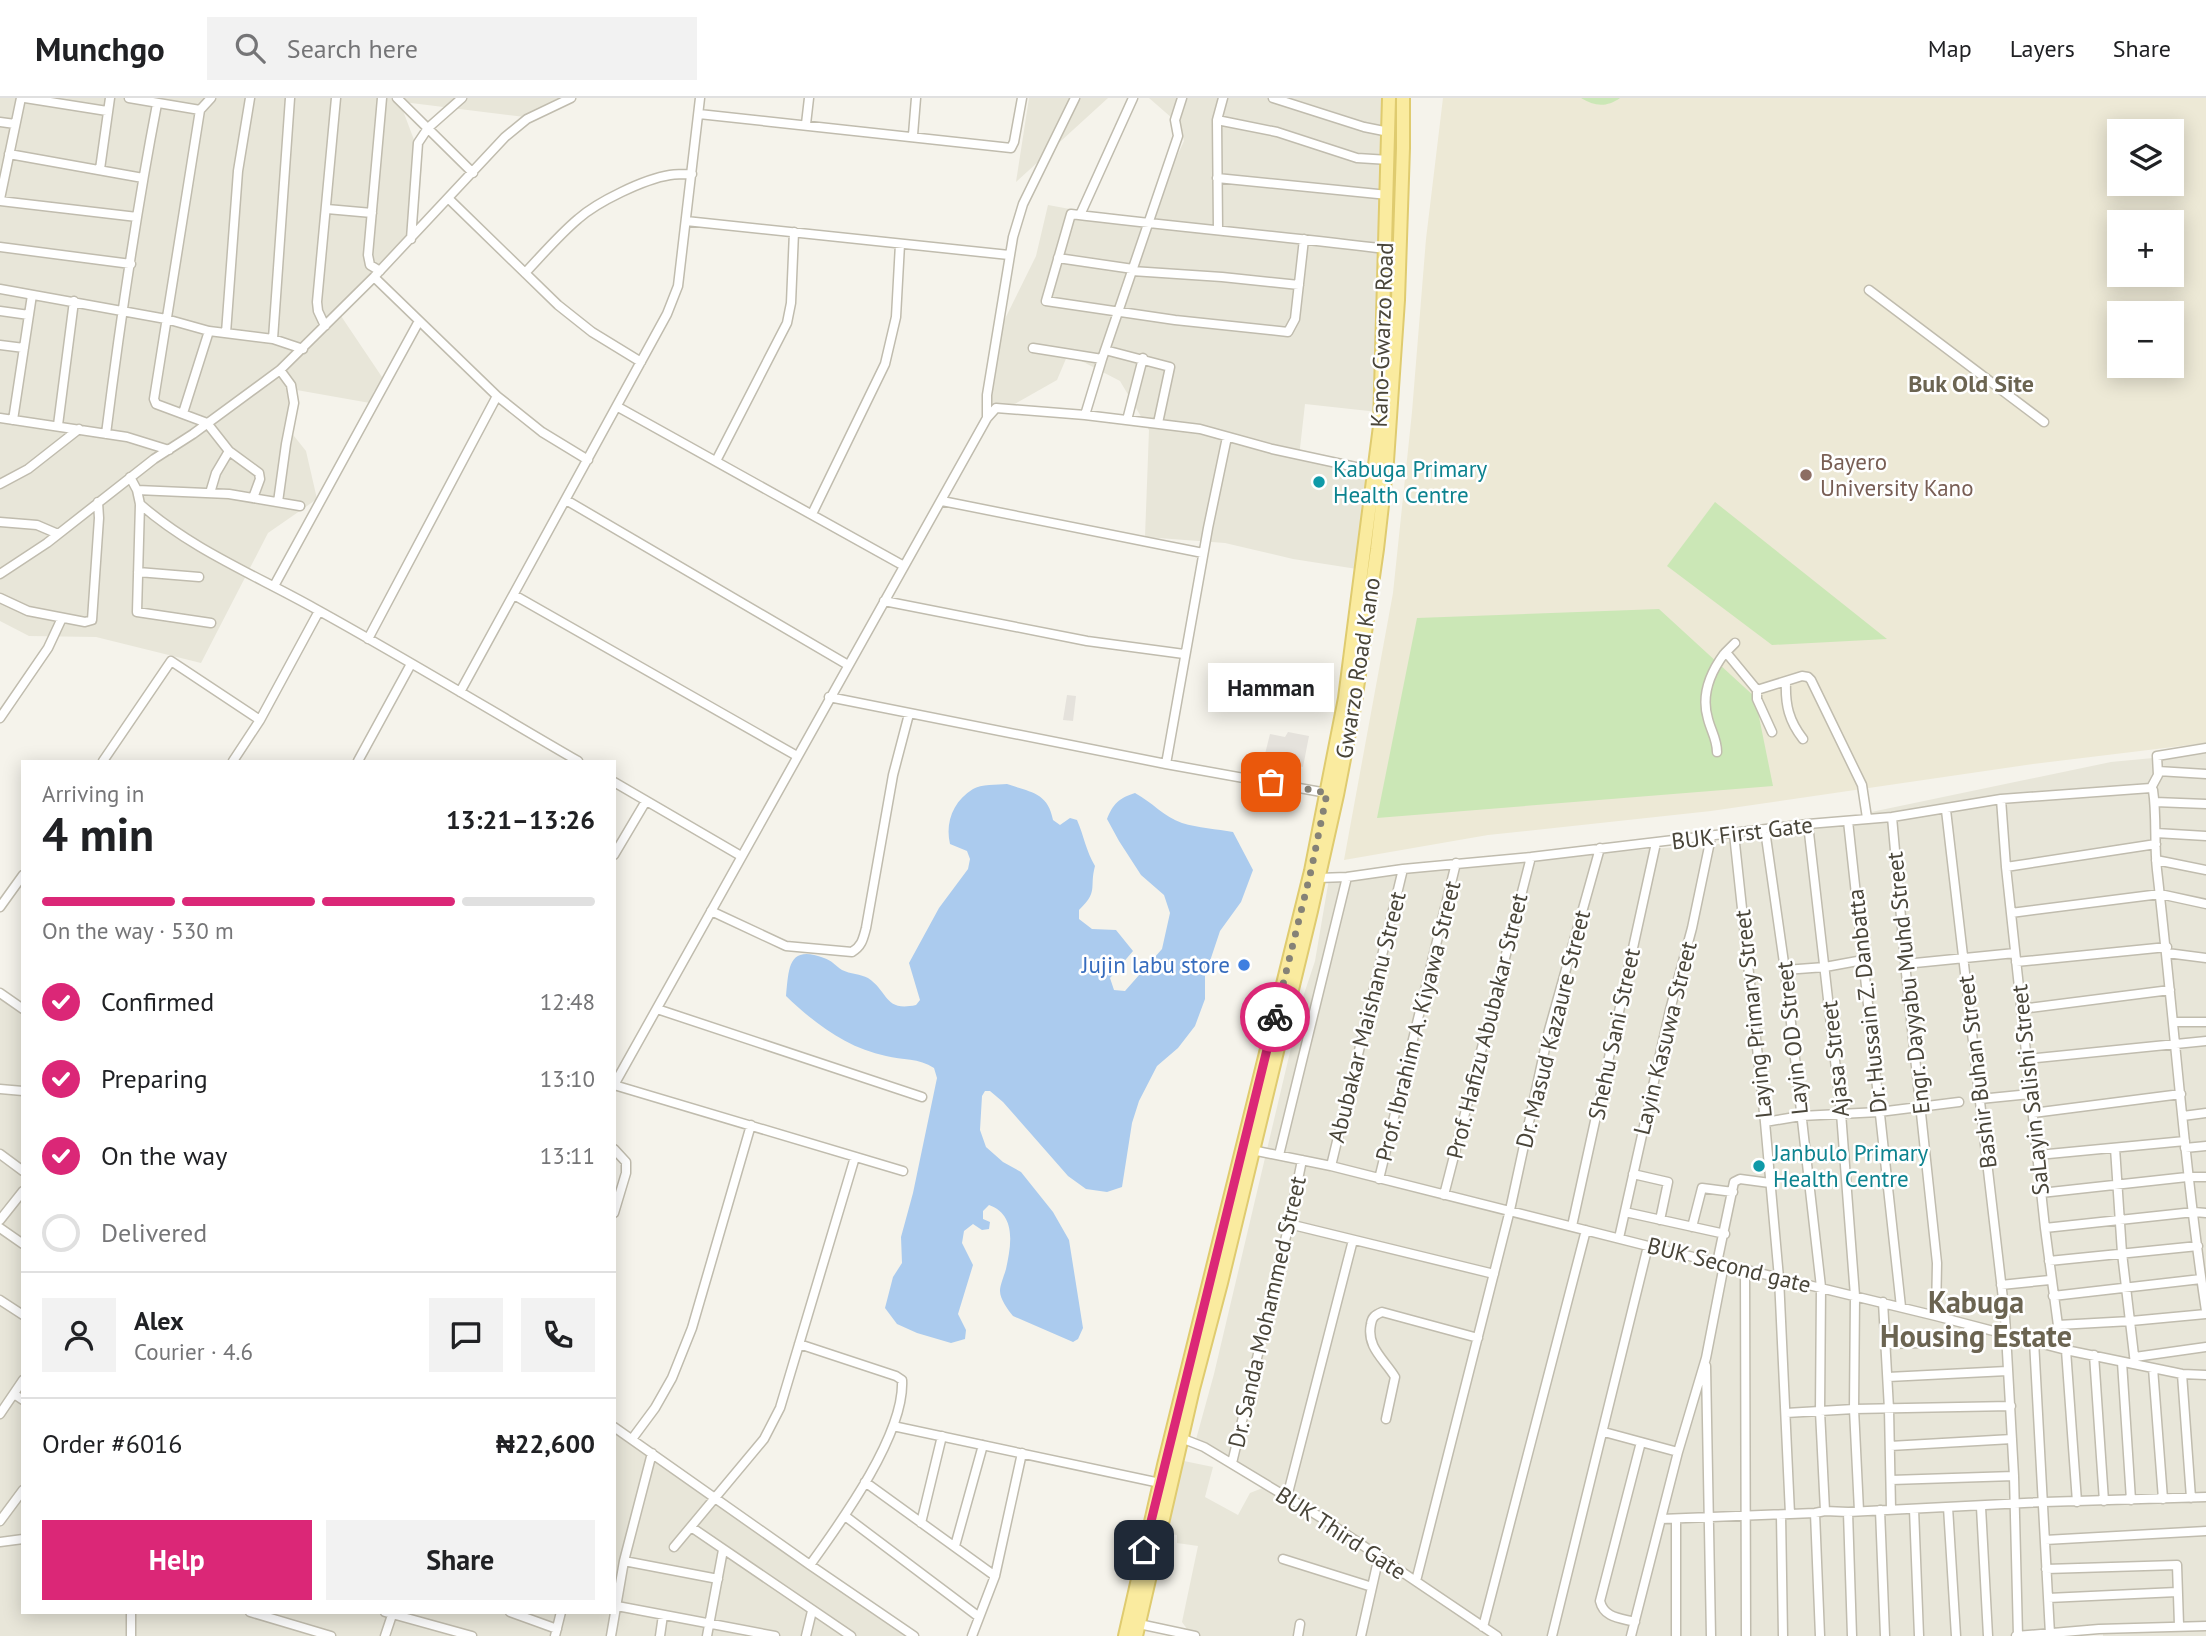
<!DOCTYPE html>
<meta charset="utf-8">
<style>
:root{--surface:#fff;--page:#f2f2f2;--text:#202124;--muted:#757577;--line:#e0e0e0;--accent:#db2777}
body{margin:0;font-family:"PT Sans",sans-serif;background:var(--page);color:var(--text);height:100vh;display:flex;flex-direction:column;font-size:26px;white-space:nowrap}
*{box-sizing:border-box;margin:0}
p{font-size:23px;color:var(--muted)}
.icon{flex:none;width:38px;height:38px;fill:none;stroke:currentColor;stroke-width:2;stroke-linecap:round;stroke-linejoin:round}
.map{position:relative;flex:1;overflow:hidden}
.side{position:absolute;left:21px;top:662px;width:595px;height:854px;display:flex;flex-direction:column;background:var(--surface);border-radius:0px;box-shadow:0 4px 18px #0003}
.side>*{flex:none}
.tools{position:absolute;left:2107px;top:21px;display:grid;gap:14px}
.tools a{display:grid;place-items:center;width:77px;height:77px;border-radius:0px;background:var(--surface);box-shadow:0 4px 18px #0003;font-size:35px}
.pin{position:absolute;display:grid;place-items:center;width:60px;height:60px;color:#fff;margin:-30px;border-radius:14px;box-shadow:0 4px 10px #0006}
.courier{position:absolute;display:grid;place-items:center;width:70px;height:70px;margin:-35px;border:5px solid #db2777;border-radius:50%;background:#fff;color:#222;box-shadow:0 2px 9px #0007}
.bubble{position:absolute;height:49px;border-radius:0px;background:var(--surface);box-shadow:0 4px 18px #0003;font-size:23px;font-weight:600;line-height:49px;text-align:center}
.overview em{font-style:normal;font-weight:600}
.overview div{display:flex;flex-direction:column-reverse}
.overview{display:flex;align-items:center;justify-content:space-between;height:119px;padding:0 21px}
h1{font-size:46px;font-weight:600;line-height:52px}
.bar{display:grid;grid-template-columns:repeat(4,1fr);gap:10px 7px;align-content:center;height:84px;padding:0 21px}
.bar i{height:9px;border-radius:5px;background:var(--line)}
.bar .current{background:var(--accent)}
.bar p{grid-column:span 4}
.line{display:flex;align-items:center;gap:18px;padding:0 21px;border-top:2px solid var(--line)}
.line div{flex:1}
.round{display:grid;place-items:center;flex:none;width:74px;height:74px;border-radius:0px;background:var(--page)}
ol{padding:0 21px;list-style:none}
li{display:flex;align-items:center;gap:21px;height:77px}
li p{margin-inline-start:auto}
li .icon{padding:7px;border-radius:50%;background:var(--accent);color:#fff;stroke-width:4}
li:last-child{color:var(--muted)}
li i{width:38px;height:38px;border:4px solid var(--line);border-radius:50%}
.primary-button{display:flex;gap:14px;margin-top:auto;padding:14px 21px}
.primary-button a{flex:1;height:80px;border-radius:0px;background:var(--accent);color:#fff;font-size:28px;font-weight:600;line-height:80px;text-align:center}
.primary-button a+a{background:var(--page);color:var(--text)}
header{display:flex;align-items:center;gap:42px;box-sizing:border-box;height:98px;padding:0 35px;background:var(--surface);border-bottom:2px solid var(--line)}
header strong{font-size:33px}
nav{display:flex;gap:38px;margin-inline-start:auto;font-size:24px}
.search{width:490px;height:63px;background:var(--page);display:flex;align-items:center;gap:18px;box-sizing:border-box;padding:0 24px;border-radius:0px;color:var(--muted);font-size:26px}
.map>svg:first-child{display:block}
</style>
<header>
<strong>Munchgo</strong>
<div class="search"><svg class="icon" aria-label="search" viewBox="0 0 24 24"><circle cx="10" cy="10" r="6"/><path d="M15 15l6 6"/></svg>Search here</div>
<nav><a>Map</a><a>Layers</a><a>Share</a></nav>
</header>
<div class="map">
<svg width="2206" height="1538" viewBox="0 0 2206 1538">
<rect width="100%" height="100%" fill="#f5f3eb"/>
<path fill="#e8e6d9" d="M0 0H391L402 10 422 63 417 132 339 215 386 285 374 293 370 305 291 291 286 328 306 353 317 401 268 435 201 565 96 539 29 538 0 523Z
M399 0H560L525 19 403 4Z
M1029 0H1108L1016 84Z
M1149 0H1395L1383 269 1378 314 1305 306 1299 359 1371 374 1357 471 1293 461 1225 445 1145 439 1149 332 1120 283 1068 256 1057 282 1013 307H988L1001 229 1036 158 1048 107 1146 125 1184 43 1180 27Z
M2206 655V1538H2103V1531L2028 1538H1192L1182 1524 1198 1448 1177 1445V1437L1166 1435 1184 1363 1213 1369 1205 1399 1238 1417 1250 1395 1265 1389 1195 1345 1214 1276 1303 899 1315 863 1330 775 1718 746 2111 664Z
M0 892 23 908V1514H614V1324L919 1538H0Z"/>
<path fill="#e5e2dc" d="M1067 597 1076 598 1073 623 1063 622Z
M1288 634 1309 638 1303 669 1281 664 1282 658 1265 656 1270 636 1285 639Z"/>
<path fill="#ede9d6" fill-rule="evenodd" d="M1443 0H2206V645L2033 666 1711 713 1488 737 1344 762 1393 495 1412 314 1426 141ZM2119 33H2172V86H2119ZM2119 124H2172V177H2119ZM2119 215H2172V268H2119Z"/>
<path fill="#cbe7b6" d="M1581 0H1620C1606 10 1594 8 1581 0Z
M1715 404 1887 541 1772 547 1667 468Z
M1659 511 1755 599 1773 688 1377 720 1417 520Z"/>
<path fill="#abcbee" d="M1007 686C1030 694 1048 694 1053 722L1060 727 1070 720 1077 722C1084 738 1086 753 1095 768 1089 790 1099 793 1079 812V821L1092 831 1116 832 1133 853 1110 880 1114 892 1125 893 1162 851 1170 815 1164 797 1141 777 1119 743 1107 721C1113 706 1119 700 1135 695 1152 704 1164 719 1182 725 1198 730 1217 731 1233 734L1253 772 1241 804 1220 833 1205 878V901L1195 928 1178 950 1157 968 1139 1003 1132 1025 1122 1089 1107 1094 1086 1091 1068 1078 1003 1004 990 993H985L982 998 980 1032 986 1049 1003 1064 1021 1074 1053 1114 1069 1142 1083 1230 1078 1241 1073 1244 1013 1218C1008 1212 1000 1201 1000 1193 1000 1187 1004 1178 1006 1171 1011 1148 1017 1117 989 1107L983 1113V1121L990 1124 989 1131 982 1132 973 1126 964 1133 962 1145 973 1167 958 1216 966 1232 965 1241 951 1245 917 1235 897 1226 885 1210 893 1179 902 1165 901 1139 913 1095 937 980 934 970C919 960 902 962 886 958 847 950 814 925 786 898 789 872 787 846 824 860 831 862 836 868 842 872 850 876 861 876 868 880 889 894 884 914 916 907L920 902 909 865 939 810 968 771 970 761 967 753 950 746C945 725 953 703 973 691 981 686 997 687 1007 686Z"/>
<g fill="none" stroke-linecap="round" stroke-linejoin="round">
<defs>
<path id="minor" d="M25 0 107 13
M129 0 200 12
M211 0 200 12 154 301 156 306 207 325 229 353 259 375 260 381 253 400
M397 0 473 75
M1273 0 1364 29 1389 34
M699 16 1011 50 1014 44 1022 0
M1217 22 1277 34 1357 60 1389 62
M0 24 15 26
M806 26 809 0
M913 37 916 0
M9 56 143 80
M100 71 110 0
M1217 80 1388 97
M0 101 21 0
M449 101 558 207 592 234 641 264
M0 103 137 119
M327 111 372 115
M1080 117 1133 0
M686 123 1009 157
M1218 131 1217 22 1223 0
M411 141 418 45 428 30 462 0
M1304 141 1295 221 1288 234 1175 222 1046 203 1071 116C1176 129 1281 138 1386 151
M0 149 131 166
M1058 160 1133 171
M380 173 370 167 368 157 382 0
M1132 173 1222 179 1299 187
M525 175C542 157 559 137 578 121 597 104 644 81 670 77 677 76 685 76 692 76
M374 179 497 298 542 334 588 362
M0 191 166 221 209 233 273 241 303 251
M1869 192 2044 324
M0 213 29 217
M325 228 318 213 317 204 336 0
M226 235 238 73 250 0
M273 241 290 0
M0 247 24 250
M1033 250 1102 261
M1105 252 1170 269 1158 325
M618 309 904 468
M183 315 209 233
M1085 317 1102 261 1178 38 1175 22 1182 0
M0 320 127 339 169 352
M987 320V297L1013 139 1023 106 1075 0
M13 322 32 197
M1127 322 1143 260
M58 327 74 203
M106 336C120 225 136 115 157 6
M716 363 787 225 791 205 794 134
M130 379 137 392 140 406 137 514 211 525
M0 386 28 371 79 331
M137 392 229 396 300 408
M210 395 216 375 229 353
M566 402 848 567
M942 403 1203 455
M278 404 286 346 294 305 291 287 280 272
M140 406C191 451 255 477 314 510 403 559 490 612 578 663
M812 416 885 266 896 219 900 146
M0 424 37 427 58 436
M138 474 199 479
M0 476 47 445 154 361 193 336 280 272 374 179 505 39 527 21 571 0
M274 488 419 223
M514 497 797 658
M0 500 28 513 85 524 92 522 99 420 98 404
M884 503 1087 543 1184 556
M368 541 497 298
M1725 555 1735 545
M1786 584C1785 607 1789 623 1803 641
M1757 592V601L1772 634
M460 594 667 216 678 188 700 0
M829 599 1166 666 1327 695
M0 620 48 550 62 520
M1717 654C1717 641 1711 633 1708 621 1701 598 1710 575 1724 556L1729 558 1757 592 1802 578 1808 579 1811 582 1862 687 1867 720
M103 663 171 563 260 622
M233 663 260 622 319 513
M358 663 411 566
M1166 666 1208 430 1227 339
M2158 673 2206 676
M614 684 741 758
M2151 690 2158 677 2157 658 2206 650
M2001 701 2006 769 2045 1130 2061 1250
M2155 704 2206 706
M1946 712 2005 1218 2014 1378 2018 1538
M1892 719 1906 875 1937 1165 1936 1218
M1848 723 1901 1209
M1808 726 1841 1015 1855 1198 1854 1311 1859 1413
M1765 732 1785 872 1821 1189 1820 1313 1825 1413
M2156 735 2206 738
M1734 736 1765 1024 1779 1180 1790 1416
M614 757 646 703
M2156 762 2206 772
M2006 769 2156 746
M1318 780 1347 779 1403 771 1531 759 1808 726 1892 719 2001 701 2151 690 2153 692C2157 719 2154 746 2157 772 2174 919 2184 1067 2206 1213
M0 809 23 777
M711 813 786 848 852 854C862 848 863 841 866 830L893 677 909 616
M2011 815 2160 796 2206 806
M2167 855 2206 860
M2016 864 2167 849
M1905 866 2015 855
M1785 872 1825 869 1863 862
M0 895 23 911
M657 911 922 999
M2021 911 2170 892
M2173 924H2206
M2027 961 2206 943
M614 987 987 320 996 310 1085 317 1200 331 1272 351 1374 373
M614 987 903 1073
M0 991 23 993
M1980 1001 2030 996
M2033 1015 2181 996
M2183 1018 2206 1015
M1765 1024 1801 1018 1879 1014 1959 1004
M2115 1050 2122 1155 2135 1266
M2185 1050 2206 1048
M614 1051 626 1064V1075L614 1115
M1252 1052 1331 1068 1648 1148 1936 1218 2066 1252 2182 1276 2206 1277
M0 1056 23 1073
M1279 1057 1347 779
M2038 1057 2185 1043
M1331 1068 1403 771
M1633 1076 1668 1084 1660 1122
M1379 1081 1456 765
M2041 1095 2187 1079H2206
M1444 1097 1531 759
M1625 1114 1725 1136
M0 1122 23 1093
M1289 1126 1494 1176
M1572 1128 1656 745
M1692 1129 1702 1090 1733 1094
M0 1130 23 1146
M2045 1130 2194 1114 2206 1115
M1619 1140 1670 912 1692 830 1711 739
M2049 1163 2198 1148
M1717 1165 1734 1084 1740 1081 1770 1085
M1745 1172 1746 1538
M2001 1187 2050 1182
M2053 1198 2201 1181
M0 1202 23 1217
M1883 1204 1889 1311 1891 1411
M2058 1227 2131 1223 2206 1216
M2034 1243 2050 1536
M799 1246 896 1278 902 1282C905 1336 841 1424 810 1467
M1886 1246 1959 1244 1971 1228
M2066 1252 2077 1404
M2094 1257 2104 1403
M2135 1259 2206 1249
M2122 1264 2131 1402
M1706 1268 1711 1538
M2153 1270 2163 1401
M2182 1276 2191 1400
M1888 1279 2007 1273
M14 1296 23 1302
M1786 1315 1854 1311 2011 1308
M0 1316 23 1282
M1386 1321 1395 1279C1384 1261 1366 1249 1371 1226 1372 1219 1375 1217 1382 1214L1478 1240
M893 1328 1160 1385
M614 1329 810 1467 914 1538
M1604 1334 1678 1354
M1181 1340 1204 1349 1325 1422 1497 1538
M632 1341 655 1310 672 1280 692 1230 751 1027
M1890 1348 2012 1341
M1232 1365 1289 1126 1302 1062
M1891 1382 2014 1378
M865 1384 995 1478
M1287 1399 1353 1142
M1948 1409 1956 1538
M1981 1409 1988 1538
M1914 1411 1919 1538
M1880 1412 1885 1538
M1848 1414 1852 1538
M1815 1415 1820 1538
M1781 1417 1783 1538
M845 1418 979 1519
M1661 1421 1815 1415 1825 1413 1848 1414 2044 1404 2206 1399
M1676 1421V1538
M0 1423 23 1392
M921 1425 942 1338
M691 1429 851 1538
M2045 1442 2206 1433
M0 1444 23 1441
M955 1448 983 1347
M674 1449 764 1341 780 1310 855 1059
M1283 1461 1372 1489
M624 1463 718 1481
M2046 1471 2177 1467 2179 1527
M1416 1483 1510 1112 1549 932 1600 750
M2048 1500 2177 1494
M617 1508 775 1538
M131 1514V1538
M250 1514 331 1538
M385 1514 472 1538
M510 1514 557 1531
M1635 1524C1620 1520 1604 1520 1600 1503L1641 1344
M1139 1526 1195 1538
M1483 1529 1586 1132
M385 1538 393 1514
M555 1538 561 1514
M611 1538 624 1463 652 1355
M660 1538 663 1517
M707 1538 723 1452
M806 1538 812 1513
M972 1538 995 1478 1022 1355
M1298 1538 1300 1526
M1361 1538 1379 1458
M1552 1538 1648 1148
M1631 1538 1678 1354 1706 1260 1724 1167
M2016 1538 2099 1531 2206 1528"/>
<path id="primary" d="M1125 1538 1164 1367 1311 773 1345 600 1380 328 1389 0
M1136 1538 1193 1291 1221 1185 1311 813 1337 697 1355 604 1377 451 1387 363 1398 202 1403 50V0"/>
</defs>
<use href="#minor" stroke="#c0bcae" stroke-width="11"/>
<use href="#primary" stroke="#dfcb6f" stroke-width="16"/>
<use href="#minor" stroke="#fff" stroke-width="8"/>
<use href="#primary" stroke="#faeb9f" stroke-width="12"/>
</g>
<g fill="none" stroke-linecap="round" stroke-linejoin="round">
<path stroke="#858277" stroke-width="7" stroke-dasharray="0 12.6" d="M1271 684 1327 695 1311 773 1275 919"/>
<path stroke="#db2777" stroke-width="9" d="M1144 1452 1275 919"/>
</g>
<circle fill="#8d6e63" stroke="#fff" stroke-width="2.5" cx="1806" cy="377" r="7"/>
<g fill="#0f9aa8" stroke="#fff" stroke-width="2.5">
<circle cx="1319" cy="384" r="7"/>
<circle cx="1759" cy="1068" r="7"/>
</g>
<circle fill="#3f7fe0" stroke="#fff" stroke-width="2.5" cx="1244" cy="867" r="7"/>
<g text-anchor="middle" stroke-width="5" stroke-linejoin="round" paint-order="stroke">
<g font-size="23" fill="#494539" stroke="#fff">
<text transform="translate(1382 237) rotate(-88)" y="8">Kano-Gwarzo Road</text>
<text transform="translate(1358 570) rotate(-81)" y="8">Gwarzo Road Kano</text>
<text transform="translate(1742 735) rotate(-7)" y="8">BUK First Gate</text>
<text transform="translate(1908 885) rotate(-96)" y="8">Engr. Dayyabu Muhd Street</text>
<text transform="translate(1867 903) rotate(-96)" y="8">Dr. Hussain Z. Danbatta</text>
<text transform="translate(1753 916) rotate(-96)" y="8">Laying Primary Street</text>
<text transform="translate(1367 919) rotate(-76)" y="8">Abubakar Maishanu Street</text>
<text transform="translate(1418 923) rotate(-76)" y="8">Prof. Ibrahim A. Kiyawa Street</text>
<text transform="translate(1487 928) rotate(-76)" y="8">Prof. Hafizu Abubakar Street</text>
<text transform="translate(1553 931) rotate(-76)" y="8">Dr. Masud Kazaure Street</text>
<text transform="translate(1614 936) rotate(-78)" y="8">Shehu Sani Street</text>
<text transform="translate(1665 940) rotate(-76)" y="8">Layin Kasuwa Street</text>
<text transform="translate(1792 940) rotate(-96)" y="8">Layin OD Street</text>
<text transform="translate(1835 961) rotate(-96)" y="8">Ajasa Street</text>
<text transform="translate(1977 974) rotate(-97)" y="8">Bashir Buhan Street</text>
<text transform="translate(2030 992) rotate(-96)" y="8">SaLayin Salishi Street</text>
<text transform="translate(1729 1167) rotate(14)" y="8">BUK Second gate</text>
<text transform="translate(1267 1214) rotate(-77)" y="8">Dr. Sanda Mohammed Street</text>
<text transform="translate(1341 1435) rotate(33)" y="8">BUK Third Gate</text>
</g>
<g font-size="23" fill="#785e54" stroke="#fff" text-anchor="start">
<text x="1820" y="372">Bayero<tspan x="1820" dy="26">University Kano</tspan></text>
</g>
<g font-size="23" fill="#0d838f" stroke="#fff" text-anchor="start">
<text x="1333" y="379">Kabuga Primary<tspan x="1333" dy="26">Health Centre</tspan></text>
<text x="1773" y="1063">Janbulo Primary<tspan x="1773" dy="26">Health Centre</tspan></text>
</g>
<g font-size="23" fill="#366cbe" stroke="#fff" text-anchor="end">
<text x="1230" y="875">Jujin labu store</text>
</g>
<g font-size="24" font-weight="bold" fill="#6b6451" stroke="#fff">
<text x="1971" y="294">Buk Old Site</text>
</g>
<g font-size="30" font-weight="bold" fill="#6b6451" stroke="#fff">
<text x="1976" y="1215">Kabuga<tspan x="1976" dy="34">Housing Estate</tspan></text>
</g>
</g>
</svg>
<div class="tools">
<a><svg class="icon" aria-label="layers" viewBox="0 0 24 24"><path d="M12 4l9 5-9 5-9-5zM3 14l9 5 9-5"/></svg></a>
<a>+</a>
<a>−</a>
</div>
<div class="pin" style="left:1271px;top:684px;background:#ea580c"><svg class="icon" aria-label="bag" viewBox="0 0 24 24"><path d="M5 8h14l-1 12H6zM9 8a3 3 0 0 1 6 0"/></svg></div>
<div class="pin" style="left:1144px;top:1452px;background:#1f2937"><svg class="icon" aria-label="home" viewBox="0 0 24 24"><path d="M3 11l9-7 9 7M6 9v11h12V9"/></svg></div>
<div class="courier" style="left:1275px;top:919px"><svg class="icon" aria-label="bike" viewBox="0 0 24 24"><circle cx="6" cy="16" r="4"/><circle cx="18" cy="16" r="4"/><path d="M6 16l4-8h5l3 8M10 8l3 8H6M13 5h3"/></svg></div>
<div class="bubble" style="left:1208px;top:565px;width:126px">Hamman</div>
<section class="side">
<div class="overview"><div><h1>4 min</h1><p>Arriving in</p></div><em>13:21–13:26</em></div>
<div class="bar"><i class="current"></i><i class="current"></i><i class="current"></i><i></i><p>On the way · 530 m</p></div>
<ol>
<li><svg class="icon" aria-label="check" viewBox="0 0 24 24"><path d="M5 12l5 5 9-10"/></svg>Confirmed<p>12:48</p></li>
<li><svg class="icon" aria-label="check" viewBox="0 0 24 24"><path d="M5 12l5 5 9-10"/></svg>Preparing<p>13:10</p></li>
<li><svg class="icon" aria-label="check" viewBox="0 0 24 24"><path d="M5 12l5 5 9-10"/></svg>On the way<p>13:11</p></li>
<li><i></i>Delivered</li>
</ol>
<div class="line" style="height:126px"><a class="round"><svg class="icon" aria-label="person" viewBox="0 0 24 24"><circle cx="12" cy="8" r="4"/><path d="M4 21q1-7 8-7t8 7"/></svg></a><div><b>Alex</b><p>Courier · 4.6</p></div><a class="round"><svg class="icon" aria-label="chat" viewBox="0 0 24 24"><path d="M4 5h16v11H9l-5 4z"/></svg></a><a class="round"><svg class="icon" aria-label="phone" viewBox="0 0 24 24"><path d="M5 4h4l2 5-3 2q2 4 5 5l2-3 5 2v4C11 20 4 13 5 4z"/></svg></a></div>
<div class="line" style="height:91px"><div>Order #6016</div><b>₦22,600</b></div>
<div class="primary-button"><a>Help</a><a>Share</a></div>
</section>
</div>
